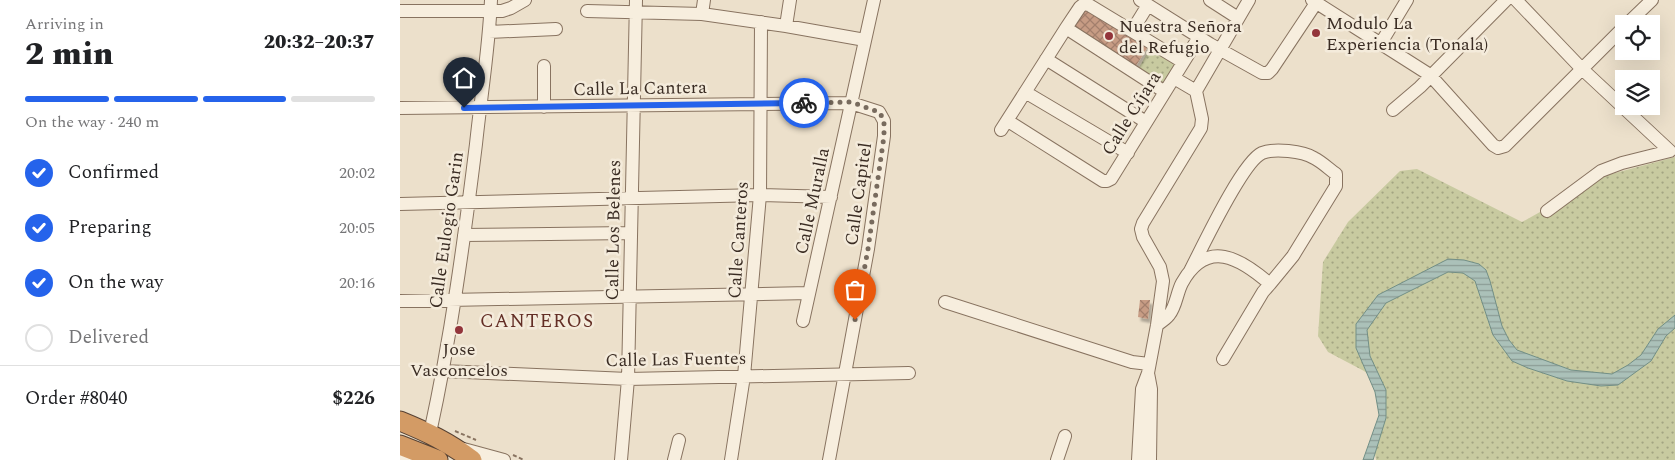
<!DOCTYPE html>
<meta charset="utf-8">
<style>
:root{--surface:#fff;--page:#f6f6f6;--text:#202124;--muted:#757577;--line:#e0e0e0;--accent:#2563eb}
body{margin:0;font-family:Spectral,serif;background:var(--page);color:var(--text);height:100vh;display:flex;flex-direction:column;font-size:19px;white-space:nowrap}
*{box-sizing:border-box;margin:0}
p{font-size:16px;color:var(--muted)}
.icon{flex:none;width:28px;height:28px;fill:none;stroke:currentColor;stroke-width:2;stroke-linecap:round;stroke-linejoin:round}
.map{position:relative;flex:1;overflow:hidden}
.side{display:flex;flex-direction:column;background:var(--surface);width:400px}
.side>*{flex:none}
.buttons{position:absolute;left:1215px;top:15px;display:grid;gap:10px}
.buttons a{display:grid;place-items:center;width:45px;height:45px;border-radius:0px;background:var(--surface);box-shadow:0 5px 20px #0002;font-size:25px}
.pin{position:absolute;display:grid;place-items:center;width:42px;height:42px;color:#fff;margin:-51px -21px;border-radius:50% 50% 50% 0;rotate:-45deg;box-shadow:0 0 5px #0007}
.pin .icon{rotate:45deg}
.courier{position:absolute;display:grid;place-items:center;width:50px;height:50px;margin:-25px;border:4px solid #2563eb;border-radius:50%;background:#fff;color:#222;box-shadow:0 1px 6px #0007}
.overview em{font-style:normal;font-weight:800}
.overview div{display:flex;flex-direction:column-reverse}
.overview{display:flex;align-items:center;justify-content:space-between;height:85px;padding:0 25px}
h1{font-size:32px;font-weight:800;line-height:38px}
.bar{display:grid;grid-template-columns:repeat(4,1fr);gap:8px 5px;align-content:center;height:60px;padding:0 25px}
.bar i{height:6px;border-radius:4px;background:var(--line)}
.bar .active{background:var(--accent)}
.bar p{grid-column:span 4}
.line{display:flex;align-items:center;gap:12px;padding:0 25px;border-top:1px solid var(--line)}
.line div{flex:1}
ol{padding:0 25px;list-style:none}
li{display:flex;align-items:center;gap:15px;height:55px}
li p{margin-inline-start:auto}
li .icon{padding:5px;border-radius:50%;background:var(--accent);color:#fff;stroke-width:4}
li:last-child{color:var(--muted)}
li i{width:28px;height:28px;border:2px solid var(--line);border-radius:50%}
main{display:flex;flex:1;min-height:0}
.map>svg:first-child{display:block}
</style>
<main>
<section class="side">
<div class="overview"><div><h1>2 min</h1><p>Arriving in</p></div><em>20:32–20:37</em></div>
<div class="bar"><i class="active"></i><i class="active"></i><i class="active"></i><i></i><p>On the way · 240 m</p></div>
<ol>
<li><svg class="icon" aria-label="check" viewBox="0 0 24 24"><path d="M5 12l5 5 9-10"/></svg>Confirmed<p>20:02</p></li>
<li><svg class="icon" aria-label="check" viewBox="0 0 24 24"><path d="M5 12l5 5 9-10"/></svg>Preparing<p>20:05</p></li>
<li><svg class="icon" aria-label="check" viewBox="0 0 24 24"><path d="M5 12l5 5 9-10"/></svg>On the way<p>20:16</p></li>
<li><i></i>Delivered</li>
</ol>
<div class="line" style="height:65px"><div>Order #8040</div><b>$226</b></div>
</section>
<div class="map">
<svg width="1275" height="460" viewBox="0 0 1275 460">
<defs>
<pattern id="park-dots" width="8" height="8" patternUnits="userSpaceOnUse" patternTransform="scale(1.25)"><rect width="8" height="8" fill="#c8caa0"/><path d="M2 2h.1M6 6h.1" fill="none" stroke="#a3a482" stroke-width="1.8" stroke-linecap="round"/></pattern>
<pattern id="water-rules" width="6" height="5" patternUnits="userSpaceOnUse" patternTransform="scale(1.25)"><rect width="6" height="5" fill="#abc1b9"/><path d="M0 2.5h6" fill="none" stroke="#8c9d96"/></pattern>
<pattern id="building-cross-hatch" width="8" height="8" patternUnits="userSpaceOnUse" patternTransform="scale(1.25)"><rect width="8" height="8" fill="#c79c84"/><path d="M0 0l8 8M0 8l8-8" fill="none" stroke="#a37f6c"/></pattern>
<filter id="shadow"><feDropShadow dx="2.5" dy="4" stdDeviation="1" flood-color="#0004"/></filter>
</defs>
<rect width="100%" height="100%" fill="#ece0cb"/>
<path fill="url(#park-dots)" d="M751 46 781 63 764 91 737 71Z
M1275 157V460H976L973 440 981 407 978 382 964 371 928 352 918 336 923 262 948 222 1000 171 1017 169 1122 222 1204 176Z"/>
<path fill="url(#water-rules)" stroke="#728f86" d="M1048 259 1064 260 1079 264 1086 270 1090 281 1102 326 1109 340 1117 350 1171 370 1212 374 1228 365 1241 355 1258 329 1275 315V328L1266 336 1251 361 1218 385 1201 386 1167 381 1128 368 1112 361 1093 335 1075 281 1063 273 1048 272 986 303 967 330 970 356 986 390V418L973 460H963L979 415 975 392 956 348V324L978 295Z"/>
<path fill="url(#building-cross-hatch)" filter="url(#shadow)" d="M684 6 749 45 734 69 669 28Z
M740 300H750L748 319 738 317Z"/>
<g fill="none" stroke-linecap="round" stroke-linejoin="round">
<defs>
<path id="minor" d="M740 0 810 44 862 73H868L872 69 916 3
M810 0 838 18
M912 0 1030 75 1093 145 1098 148 1105 146 1224 27
M1116 0 1181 68 1270 151
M0 11H102L111 8 125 0
M187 11 302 14 386 26 465 40
M302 14 304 0
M1227 24 1252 0
M386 26 390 0
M666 28 765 92
M732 31 748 5
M89 32 156 29
M981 43 1007 0
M646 59 746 122
M144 66V107
M774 78 796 91
M625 92 728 153
M0 108 451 103 479 112 484 121V136L468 249 429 460
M993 110 1020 87 1106 0
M608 121 703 181H707L711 179 799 37
M601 130 666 28 680 7 684 4 689 5 783 62
M0 204 360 195 431 197
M1147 211 1201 171 1222 163 1270 151
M64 235 231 233
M790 271C802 248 842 162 862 153 874 148 903 151 914 158 922 162 929 169 936 174V186L893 256 870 284
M0 301 409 293
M545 302 732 362 749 364
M403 321 474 0
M757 325C761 322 766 319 769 315 776 307 777 292 782 283 807 238 840 258 870 284L863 292 823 359
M43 371 228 379 509 373
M748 373 751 389 750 460
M30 433C51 337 64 241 76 144 81 96 89 48 91 0
M60 448 104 460
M0 457 7 460
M221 460 228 379 236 0
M274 460 279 440
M331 460 344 376 360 195 361 22
M657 460 665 436
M738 460 742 389 748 373 757 325 763 281 760 267 743 237 741 229 743 223 801 128 802 119 796 91 849 0"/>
<path id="highway" d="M0 421C27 432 48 442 72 460
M0 445 38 460"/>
</defs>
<use href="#minor" stroke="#887360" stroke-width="14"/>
<use href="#highway" stroke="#574234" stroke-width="21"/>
<path stroke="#887360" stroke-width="2" stroke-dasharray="4 2.5" stroke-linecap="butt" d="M55 431 76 440
M113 455 124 460"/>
<use href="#minor" stroke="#f7eede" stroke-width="12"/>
<use href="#highway" stroke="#d39b65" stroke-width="19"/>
</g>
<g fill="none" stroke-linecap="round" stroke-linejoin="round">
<path stroke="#786b5e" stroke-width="5" stroke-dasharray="0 9" d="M404 103 451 102 479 112 484 120V136L468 249 455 320"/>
<path stroke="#2563eb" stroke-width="6" d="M64 108 404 103"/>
</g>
<g fill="#93353b" stroke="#f4ebdb" stroke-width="2">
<circle cx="916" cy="33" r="5"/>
<circle cx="709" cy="36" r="5"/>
<circle cx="59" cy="330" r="5"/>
</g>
<g text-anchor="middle" stroke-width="5" stroke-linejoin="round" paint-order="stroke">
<g font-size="18" fill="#3a2c23" stroke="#f4ebdb" text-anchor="start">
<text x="926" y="29">Modulo La<tspan x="926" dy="21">Experiencia (Tonala)</tspan></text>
<text x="719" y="32">Nuestra Señora<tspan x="719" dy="21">del Refugio</tspan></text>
<text x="59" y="355" text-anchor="middle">Jose<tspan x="59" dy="21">Vasconcelos</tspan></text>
</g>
<g font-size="18" fill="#3a2c23" stroke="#f4ebdb">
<text transform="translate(240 88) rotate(-1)" y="6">Calle La Cantera</text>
<text transform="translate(731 113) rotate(-58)" y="6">Calle Cíjara</text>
<text transform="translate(458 194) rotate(-82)" y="6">Calle Capitel</text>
<text transform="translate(412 201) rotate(-78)" y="6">Calle Muralla</text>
<text transform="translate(46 230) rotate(-82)" y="6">Calle Eulogio Garin</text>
<text transform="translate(213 230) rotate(-89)" y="6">Calle Los Belenes</text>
<text transform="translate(338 240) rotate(-86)" y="6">Calle Canteros</text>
<text transform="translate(276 359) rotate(-1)" y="6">Calle Las Fuentes</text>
</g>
<g font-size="19" letter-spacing="1" fill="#632e25" stroke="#f4ebdb">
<text x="137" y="327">CANTEROS</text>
</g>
</g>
</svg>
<div class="buttons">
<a><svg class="icon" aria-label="locate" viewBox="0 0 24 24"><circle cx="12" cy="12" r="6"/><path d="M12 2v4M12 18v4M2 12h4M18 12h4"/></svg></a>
<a><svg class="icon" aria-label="layers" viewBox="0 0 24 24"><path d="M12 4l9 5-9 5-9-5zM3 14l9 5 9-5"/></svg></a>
</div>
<div class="pin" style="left:455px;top:320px;background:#ea580c"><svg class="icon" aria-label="bag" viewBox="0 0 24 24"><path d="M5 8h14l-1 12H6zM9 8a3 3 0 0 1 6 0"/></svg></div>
<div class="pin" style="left:64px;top:108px;background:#1f2937"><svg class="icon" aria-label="home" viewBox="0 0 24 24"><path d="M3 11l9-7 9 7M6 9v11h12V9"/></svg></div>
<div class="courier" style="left:404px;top:103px"><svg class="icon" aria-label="bike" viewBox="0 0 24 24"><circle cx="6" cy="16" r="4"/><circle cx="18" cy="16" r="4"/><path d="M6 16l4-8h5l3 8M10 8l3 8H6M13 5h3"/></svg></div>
</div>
</main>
